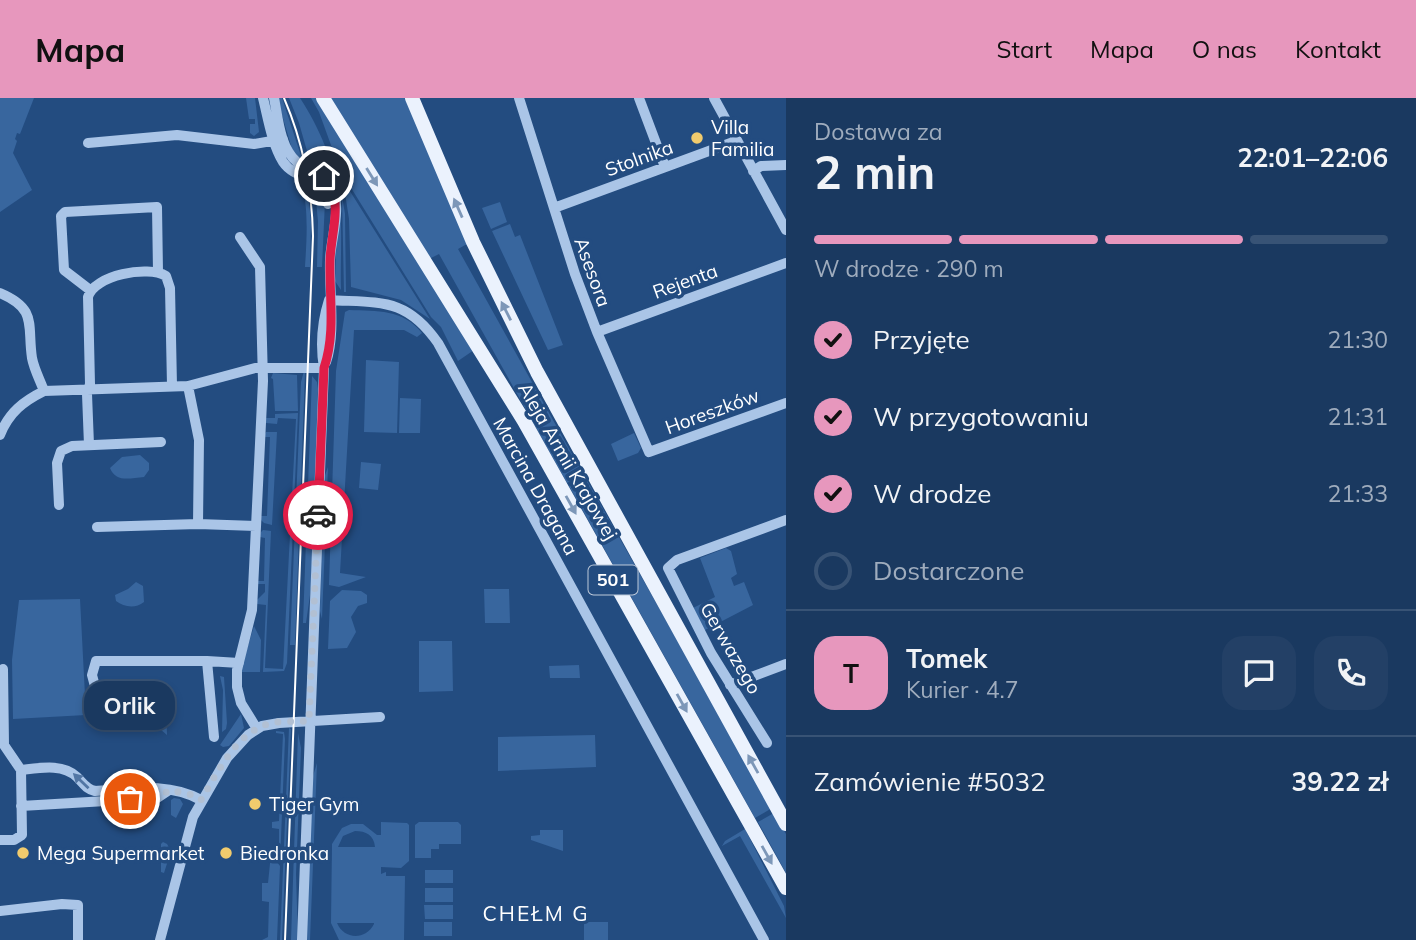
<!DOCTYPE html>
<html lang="pl">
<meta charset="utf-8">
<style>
:root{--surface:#1a3960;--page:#234066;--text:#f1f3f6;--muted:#9facbd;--line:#385375;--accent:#e797bd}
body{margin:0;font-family:Mulish,sans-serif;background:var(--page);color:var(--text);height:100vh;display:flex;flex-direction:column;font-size:26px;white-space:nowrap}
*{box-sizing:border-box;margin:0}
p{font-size:23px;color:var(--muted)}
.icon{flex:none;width:38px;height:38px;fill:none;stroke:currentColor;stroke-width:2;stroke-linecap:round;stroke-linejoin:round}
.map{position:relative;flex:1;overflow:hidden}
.sheet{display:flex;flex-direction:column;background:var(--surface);width:630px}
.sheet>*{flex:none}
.pin{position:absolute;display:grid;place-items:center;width:60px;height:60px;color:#fff;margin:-30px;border:4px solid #fff;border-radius:50%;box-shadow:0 2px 7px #0007}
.courier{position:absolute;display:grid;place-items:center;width:70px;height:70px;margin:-35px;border:5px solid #e11d48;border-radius:50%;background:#fff;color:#222;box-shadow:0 2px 9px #0007}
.bubble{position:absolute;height:49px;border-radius:21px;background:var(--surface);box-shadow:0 4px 10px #0003,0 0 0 2px var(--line);font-size:23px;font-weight:700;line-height:49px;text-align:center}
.overview em{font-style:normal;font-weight:700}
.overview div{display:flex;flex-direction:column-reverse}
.overview{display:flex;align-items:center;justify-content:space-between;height:119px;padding:0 28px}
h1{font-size:46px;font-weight:700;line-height:52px}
.bar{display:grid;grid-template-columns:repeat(4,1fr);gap:10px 7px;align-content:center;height:84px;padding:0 28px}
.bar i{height:9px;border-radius:5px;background:var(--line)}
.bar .on{background:var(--accent)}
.bar p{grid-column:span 4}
.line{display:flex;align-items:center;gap:18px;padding:0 28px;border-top:2px solid var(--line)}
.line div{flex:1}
.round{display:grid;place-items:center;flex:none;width:74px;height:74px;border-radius:21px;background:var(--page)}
ol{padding:0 28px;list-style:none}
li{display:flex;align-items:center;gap:21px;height:77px}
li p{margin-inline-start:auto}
li .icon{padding:7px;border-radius:50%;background:var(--accent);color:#111;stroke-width:4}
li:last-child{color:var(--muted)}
li i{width:38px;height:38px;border:4px solid var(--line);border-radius:50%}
header{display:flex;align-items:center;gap:42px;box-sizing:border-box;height:98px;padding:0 35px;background:var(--accent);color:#111}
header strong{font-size:33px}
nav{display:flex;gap:38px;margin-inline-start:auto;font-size:24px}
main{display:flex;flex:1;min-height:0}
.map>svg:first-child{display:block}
</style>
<header>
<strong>Mapa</strong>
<nav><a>Start</a><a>Mapa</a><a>O nas</a><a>Kontakt</a></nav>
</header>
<main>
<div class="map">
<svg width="786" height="842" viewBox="0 0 786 842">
<rect width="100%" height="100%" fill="#234c80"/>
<path fill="#38669e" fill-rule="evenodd" d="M0 0H34L20 36 17 35 15 41 17 43 13 55 32 92 0 114Z
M246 0H255L259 34 254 38 250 35V26H255V21H249Z
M277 0H282L303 64 292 51Z
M289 0H300C319 29 335 66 339 100 343 130 340 162 341 192L335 183 338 101 311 67 299 25Z
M311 0H317L474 252 458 263 441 229 431 219 340 72 319 14Z
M329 0H406L467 146 458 151 583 376 567 385 439 156 429 161Z
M298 78 307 82 311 124 310 169H305C306 150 311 94 297 82Z
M343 82 430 221 401 202 351 189 349 121Z
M314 83 325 103 322 169H317L318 123Z
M342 98 345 116 346 194H344Z
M500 104 507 124 491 131 482 110Z
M510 126 515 139 520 137 563 247 548 252 492 133Z
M349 212C377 213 403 211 422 235L417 239 404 232H354L340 475 366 479 339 489 329 487 336 273 345 214Z
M366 262 399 264 397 335 364 334Z
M304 273 305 275 295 547H290L301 284Z
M273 275 297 277 298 313H275L273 281 271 280Z
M312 278 317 284 318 291 311 490 306 525H303Z
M400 300 421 301 420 335H399Z
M298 315 287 565 284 573 263 574 266 507 257 506V502L265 494V486H257V483H264L265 440 260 439V435L263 432 271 433 265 570 283 571 296 321 278 320 277 326 266 325 265 320H275V316Z
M266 334H277L272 427 264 425 260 421V418H267L270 339H263Z
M634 335 641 350 638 355 618 363 611 346Z
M140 357 149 365V372L144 379C130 380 116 385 110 370L122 359Z
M361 364 381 366 378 392 359 390Z
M328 369 322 521 320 513 324 380Z
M585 379 772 710 755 720 569 388Z
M726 450 731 453 737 476 731 480 734 488 744 484 753 507 703 533 691 511 715 499 700 460Z
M136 484 143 488 144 504C135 511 124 509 116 503L115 497 128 491Z
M484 491H509L510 525H485Z
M342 492 361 493 367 497V505L358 508 351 519 356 534 347 550 328 551 330 503Z
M80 501 86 617 13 621 12 562 19 502Z
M254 528 261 542 260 574H240Z
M419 543H452L453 593 419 594Z
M579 567 580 580H550L549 568Z
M220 578 224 579 227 625 226 631 222 634 223 592Z
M130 597 146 612 120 631 108 622 107 610Z
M166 605 167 637 146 619Z
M241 616 244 630 229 648 223 649 220 647Z
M289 630 291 631 282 842H280Z
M276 633 284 634 285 641 280 765 271 753 279 752V731L272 730V724L279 723 283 636 276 635Z
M298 635 301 650 296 776 298 842H291Z
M595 637 596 669 498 673V639Z
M317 665 310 842H306L313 678Z
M174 700 180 701 183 706 176 720 171 717V702Z
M774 715 786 736V775L758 724Z
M381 724 407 725 409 727V763L401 770 381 769V776L386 774V778H405L404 842H339L331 825 332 746 342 730 351 726H363L377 737H381ZM355 733C366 733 374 737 375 749H338L343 738ZM337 825H374V826C366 842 344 842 337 825Z
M419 724H458L461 727V746H439V751H431V760H415V727Z
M745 731 784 808 786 820 740 738 722 748 725 743Z
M540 732H563V753L531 742V738L540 737Z
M163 744 167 746 171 753 164 775 161 774V746Z
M271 756 280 768 277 842H262L268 839 269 804 262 803V785H268Z
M425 772H453V785H425Z
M425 790H453V804H425Z
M424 807H453V821H425Z
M424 824H452V838H424Z
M584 824H608V842H584Z"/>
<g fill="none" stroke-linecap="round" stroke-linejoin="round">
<path stroke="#aac5e7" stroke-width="10" d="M263 0C268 20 272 46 283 64 298 86 324 70 328 106
M274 0C278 20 280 50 297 64 309 73 326 73 332 88 342 111 331 139 330 162 329 193 336 236 326 264
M519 0 575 176 597 234 649 354 786 305
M639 0 665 69
M714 0 786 132
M88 45 177 37 254 46 283 41
M753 73 761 68 786 67
M554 110 736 43
M240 139 260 169 263 283 252 512 237 572V589L241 605 257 631
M90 192 64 172 61 118 65 114 157 109 158 174
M0 195C38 211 27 227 32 260 34 271 40 282 44 293
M329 202C380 205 406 199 438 245L764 842
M597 234 786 165
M188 288 199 342 198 426
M0 337C9 314 24 303 44 293L188 288 255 270H324
M89 347 87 296 90 286 88 199C94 177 148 167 166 178L170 190 172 288
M59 407 57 365 61 353 72 348 161 344
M97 429 198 426 256 428
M730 587 786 566
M96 592 92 577 96 563H207
M214 639 207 563 239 565
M767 645 711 555 668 470 677 462 786 422
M21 672C39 670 63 665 77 679 83 685 86 691 95 693 130 691 168 684 201 702
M21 708 157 700 169 692
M0 742H14L22 737 21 672 4 647 3 571
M0 813 62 806 78 807V842
M160 842 193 719 227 660 248 637 262 628 279 625 380 619
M302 842 324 270C320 246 322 224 329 202"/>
<path stroke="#ebf2fd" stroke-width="14" d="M323 0 524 323 786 790
M412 0 473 144 537 274 786 726"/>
<path stroke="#fff" stroke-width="2" d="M284 0C303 44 312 90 313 138L285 842"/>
</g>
<defs><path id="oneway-solid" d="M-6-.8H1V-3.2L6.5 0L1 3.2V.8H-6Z" transform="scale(1.75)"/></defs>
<g fill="#7d97b8">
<use href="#oneway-solid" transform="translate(372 79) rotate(58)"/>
<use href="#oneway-solid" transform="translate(458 110) rotate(-114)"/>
<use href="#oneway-solid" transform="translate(506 213) rotate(-117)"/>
<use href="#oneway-solid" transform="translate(571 407) rotate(61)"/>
<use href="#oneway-solid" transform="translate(682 605) rotate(61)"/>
<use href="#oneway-solid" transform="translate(753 666) rotate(-119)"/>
<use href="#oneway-solid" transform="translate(767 757) rotate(61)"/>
</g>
<use fill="#5276a4" href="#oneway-solid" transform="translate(81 683) rotate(-136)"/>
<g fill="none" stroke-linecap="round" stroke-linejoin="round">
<path stroke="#b2c0d3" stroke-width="7" stroke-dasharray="0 12.6" d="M130 701 157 700 170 692 192 697 201 702C217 676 234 638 265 627 278 622 295 624 309 623L318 417"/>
<path stroke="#e11d48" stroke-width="9" d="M318 417 324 270C336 235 329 197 330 162 331 140 338 118 334 96 333 89 330 83 324 78"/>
</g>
<g fill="#f1cb6d" stroke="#234c80" stroke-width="2.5">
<circle cx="697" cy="40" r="7"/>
<circle cx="255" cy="706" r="7"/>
<circle cx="23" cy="755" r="7"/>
<circle cx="226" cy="755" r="7"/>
</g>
<g text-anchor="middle" stroke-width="7" stroke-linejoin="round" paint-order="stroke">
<rect fill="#234c80" stroke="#bdc9d9" stroke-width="2" x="588.5" y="467.5" width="49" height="29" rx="5"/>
<g font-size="18" font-weight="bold" fill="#fff">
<text x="613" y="488">501</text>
</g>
<g font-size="19" fill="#fff" stroke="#234c80" text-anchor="start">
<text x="711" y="36">Villa<tspan x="711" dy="22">Familia</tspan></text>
<text x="269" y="713">Tiger Gym</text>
<text x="37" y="762">Mega Supermarket</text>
<text x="240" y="762">Biedronka</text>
</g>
<g font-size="19" fill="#fff" stroke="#234c80">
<text transform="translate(639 60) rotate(-20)" y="7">Stolnika</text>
<text transform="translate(593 174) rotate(70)" y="7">Asesora</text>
<text transform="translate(685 183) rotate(-20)" y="7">Rejenta</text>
<text transform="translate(712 313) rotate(-20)" y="7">Horeszków</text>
<text transform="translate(568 363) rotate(60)" y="7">Aleja Armii Krajowej</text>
<text transform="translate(536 388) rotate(61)" y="7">Marcina Dragana</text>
<text transform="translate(731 550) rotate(60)" y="7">Gerwazego</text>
</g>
<g font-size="21" letter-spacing="2" fill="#fff" stroke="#234c80">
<text x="536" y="823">CHEŁM G</text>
</g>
</g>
</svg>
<div class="pin" style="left:130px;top:701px;background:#ea580c"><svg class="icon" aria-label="bag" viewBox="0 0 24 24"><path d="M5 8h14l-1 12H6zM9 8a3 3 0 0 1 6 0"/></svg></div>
<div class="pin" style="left:324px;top:78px;background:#1f2937"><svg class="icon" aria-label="home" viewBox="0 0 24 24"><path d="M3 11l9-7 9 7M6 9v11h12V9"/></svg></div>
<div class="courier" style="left:318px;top:417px"><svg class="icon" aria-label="car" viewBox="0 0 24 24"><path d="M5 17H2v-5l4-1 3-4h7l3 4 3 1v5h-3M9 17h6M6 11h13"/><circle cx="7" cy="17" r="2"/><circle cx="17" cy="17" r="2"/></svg></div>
<div class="bubble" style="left:84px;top:583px;width:91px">Orlik</div>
</div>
<section class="sheet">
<div class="overview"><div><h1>2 min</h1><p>Dostawa za</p></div><em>22:01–22:06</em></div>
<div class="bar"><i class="on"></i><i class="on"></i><i class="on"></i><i></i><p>W drodze · 290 m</p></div>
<ol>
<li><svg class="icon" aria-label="check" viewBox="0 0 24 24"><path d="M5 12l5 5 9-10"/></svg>Przyjęte<p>21:30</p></li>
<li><svg class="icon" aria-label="check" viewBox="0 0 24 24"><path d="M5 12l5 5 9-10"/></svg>W przygotowaniu<p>21:31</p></li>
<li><svg class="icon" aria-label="check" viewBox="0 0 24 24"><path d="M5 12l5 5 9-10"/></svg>W drodze<p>21:33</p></li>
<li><i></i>Dostarczone</li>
</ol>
<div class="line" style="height:126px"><b class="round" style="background:var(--accent);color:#111">T</b><div><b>Tomek</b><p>Kurier · 4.7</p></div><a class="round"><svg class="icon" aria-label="chat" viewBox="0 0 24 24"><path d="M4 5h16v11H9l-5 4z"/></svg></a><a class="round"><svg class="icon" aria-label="phone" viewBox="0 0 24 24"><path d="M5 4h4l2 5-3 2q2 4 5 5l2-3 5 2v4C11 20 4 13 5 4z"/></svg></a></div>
<div class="line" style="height:91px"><div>Zamówienie #5032</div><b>39.22 zł</b></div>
</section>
</main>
